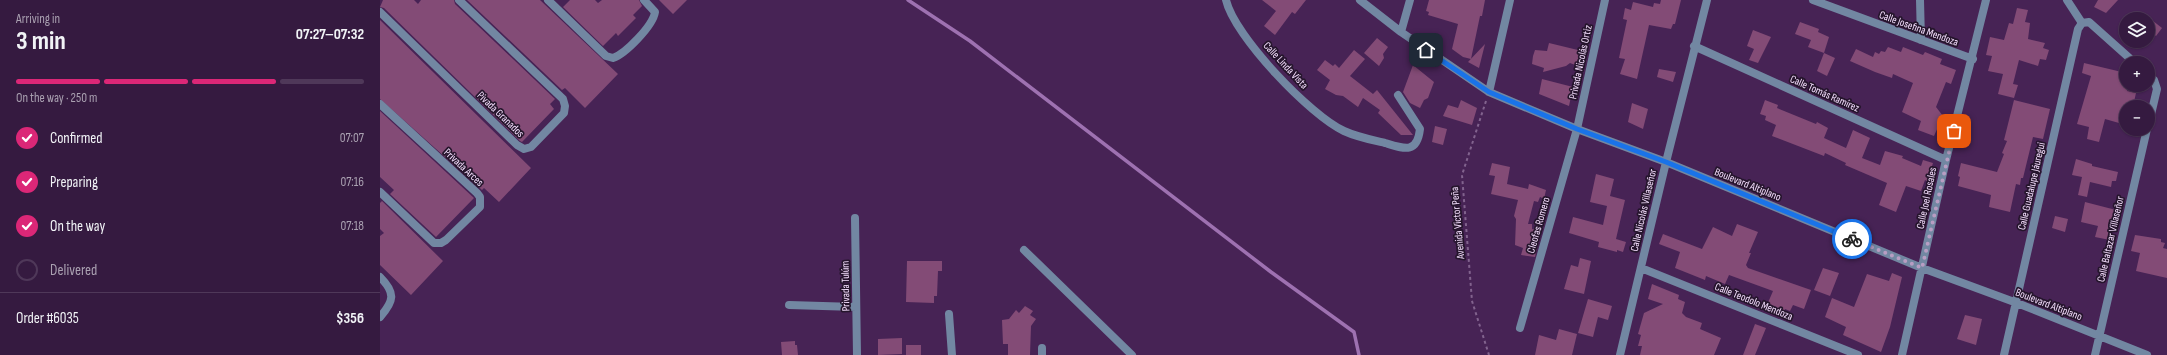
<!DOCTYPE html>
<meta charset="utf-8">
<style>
:root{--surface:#351a40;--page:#40274b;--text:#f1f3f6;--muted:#aaa1b1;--line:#4f3859;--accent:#db2777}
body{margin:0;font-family:"Sofia Sans Condensed",sans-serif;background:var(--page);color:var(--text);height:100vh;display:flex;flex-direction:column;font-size:15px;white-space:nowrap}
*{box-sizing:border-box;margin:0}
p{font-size:13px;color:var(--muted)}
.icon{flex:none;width:22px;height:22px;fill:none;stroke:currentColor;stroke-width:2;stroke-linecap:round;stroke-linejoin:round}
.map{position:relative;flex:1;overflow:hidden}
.drawer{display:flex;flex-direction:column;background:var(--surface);width:380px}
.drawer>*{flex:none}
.fabs{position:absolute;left:1739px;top:12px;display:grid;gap:8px}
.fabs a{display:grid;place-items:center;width:36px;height:36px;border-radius:50%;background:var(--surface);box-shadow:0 1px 3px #0004,0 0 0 1px var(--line);font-size:20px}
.pin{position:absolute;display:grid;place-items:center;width:34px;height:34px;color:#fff;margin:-17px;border-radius:8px;box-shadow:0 2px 6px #0006}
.courier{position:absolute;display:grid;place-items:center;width:40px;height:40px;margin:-20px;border:3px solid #1a73e8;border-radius:50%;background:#fff;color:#222;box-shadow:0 1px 5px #0007}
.summary em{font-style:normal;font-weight:700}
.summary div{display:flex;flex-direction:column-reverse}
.summary{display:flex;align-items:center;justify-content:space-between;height:68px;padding:0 16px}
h1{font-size:26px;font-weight:700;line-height:30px}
.bar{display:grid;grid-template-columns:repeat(4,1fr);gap:6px 4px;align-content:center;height:48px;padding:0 16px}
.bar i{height:5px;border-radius:3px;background:var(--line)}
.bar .on{background:var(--accent)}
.bar p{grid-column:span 4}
.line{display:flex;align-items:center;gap:10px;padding:0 16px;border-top:1px solid var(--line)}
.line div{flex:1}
ol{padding:0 16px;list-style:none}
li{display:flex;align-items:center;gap:12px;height:44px}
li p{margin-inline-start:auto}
li .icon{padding:4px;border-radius:50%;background:var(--accent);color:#fff;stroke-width:4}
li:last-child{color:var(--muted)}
li i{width:22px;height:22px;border:2px solid var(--line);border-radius:50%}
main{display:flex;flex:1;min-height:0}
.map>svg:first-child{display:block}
</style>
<main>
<section class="drawer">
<div class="summary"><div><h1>3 min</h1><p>Arriving in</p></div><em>07:27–07:32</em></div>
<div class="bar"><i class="on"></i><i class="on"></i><i class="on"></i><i></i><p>On the way · 250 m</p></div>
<ol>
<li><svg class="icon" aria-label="check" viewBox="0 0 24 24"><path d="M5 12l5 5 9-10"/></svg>Confirmed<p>07:07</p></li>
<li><svg class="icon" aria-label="check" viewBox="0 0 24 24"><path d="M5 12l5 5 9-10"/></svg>Preparing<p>07:16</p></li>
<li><svg class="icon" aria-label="check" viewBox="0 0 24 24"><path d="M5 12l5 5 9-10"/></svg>On the way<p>07:18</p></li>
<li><i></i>Delivered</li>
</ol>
<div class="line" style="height:52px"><div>Order #6035</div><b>$356</b></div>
</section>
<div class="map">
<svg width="1787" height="355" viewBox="0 0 1787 355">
<rect width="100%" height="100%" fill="#472355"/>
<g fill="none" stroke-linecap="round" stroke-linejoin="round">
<path stroke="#9e71b1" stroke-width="3.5" d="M528 0 590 41 891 272 974 332 979 355"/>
</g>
<path fill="#834b76" d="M3 0H34L38 4 41 0H74L75 4 175 99 170 104 174 109 142 142 140 141 4 8 0 7Z
M87 0H160L238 74 205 108 185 88 182 90Z
M190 0H215L218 3 222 0H259L262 6 253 15 256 18 238 36 236 33 223 46 183 7Z
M279 0H307L293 14Z
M882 0H926L915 14 912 12 895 35 884 26 896 11Z
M1049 0H1105L1102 16H1100L1091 59 1083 57 1072 49 1078 24 1048 15 1049 12 1046 11Z
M1281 0H1301L1295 24H1293L1291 29 1269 25 1257 79 1240 74 1245 59 1239 58 1247 20 1243 19 1245 8 1251 10 1253 2 1273 7 1274 3 1280 4Z
M1718 0H1738L1726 13 1714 7Z
M1637 8 1648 10 1645 22 1650 23 1648 39 1665 43 1663 48 1669 50 1666 60 1660 59 1658 66 1639 60 1633 84 1638 85 1634 98 1618 94 1623 74 1608 71 1612 56 1606 55 1610 37 1624 40 1629 23 1633 24Z
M1768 17 1782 28 1776 36 1768 29Z
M0 20 151 168 119 202 104 188 102 190 0 99Z
M1420 22 1439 29 1438 32 1449 37 1444 53 1428 47 1431 40 1415 34Z
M1373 30 1391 37 1378 63 1369 60 1374 49 1367 46Z
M997 38 1008 47 1003 54 1004 58 999 66 984 53Z
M1169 43 1202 51 1198 66 1190 63 1186 66 1163 72 1164 68 1152 64 1153 56 1155 50 1167 51Z
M1105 44 1099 68 1088 62Z
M1508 47 1521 52 1523 47 1543 55 1545 52 1562 59 1560 64 1576 70 1571 84 1566 82 1556 107 1563 116 1554 136 1538 130 1541 121 1522 112 1533 83 1513 74 1512 78 1495 72 1470 61 1476 49 1493 57 1495 52 1499 54 1501 51 1505 52Z
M974 50 985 59 970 76 993 94 997 90 1033 135H1021L998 113 1000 110 983 98 978 107 963 96 956 95 945 89 950 80 937 70 945 60 953 66 955 64 959 68Z
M1444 53 1455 58 1447 76 1437 71Z
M1704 63 1746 73V85H1749L1747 91 1756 93 1753 106 1746 105V112L1742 110 1739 123 1725 119 1719 142 1707 139 1709 127 1697 124 1711 76 1702 73Z
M1033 65 1054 82 1048 98 1044 100 1040 108 1030 103 1023 92Z
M1279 69 1296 72 1293 82 1277 77Z
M1162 79 1193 87 1189 106 1159 94Z
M1081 100 1097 108 1092 125 1063 116 1068 105 1078 108Z
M1385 100 1398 105 1397 108 1436 124 1437 122 1448 128 1444 138 1466 148 1473 130 1488 137 1490 138 1482 158 1500 165 1505 151 1523 156 1522 158 1541 166 1543 160 1553 163 1547 181 1545 180 1541 191 1526 186 1516 212 1499 205 1507 183 1465 165 1466 163 1445 153 1444 156 1392 136 1396 125 1385 120 1386 116 1380 114Z
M1634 100 1670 109 1663 139 1653 137 1643 178H1641L1640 185 1636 184 1630 212 1609 207 1611 195 1578 186 1580 177 1578 176 1581 163 1617 172 1624 154 1622 153 1627 141 1624 140Z
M1252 103 1268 109 1263 129 1248 122Z
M0 111 94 198 56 237 10 194 14 190 0 177Z
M1055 126 1067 129 1063 145 1052 142Z
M1696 159 1712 164V166L1738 172 1736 181H1732L1731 187 1710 182 1707 197 1698 195 1702 177 1692 175Z
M1112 163 1130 167 1127 184 1148 189 1149 184 1166 190 1164 199 1160 197 1158 202 1154 201 1148 224H1152V229L1160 231 1155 257 1141 255 1143 248 1135 245 1136 219 1134 216 1138 200 1111 194 1115 176 1109 175Z
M1216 174 1234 179 1230 196 1245 200 1236 239 1246 242 1243 252 1237 250V252L1218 247 1219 242 1189 233 1193 217 1223 225 1227 206 1210 202Z
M2 201 63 261 31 295 0 265V236L4 233 0 229V203Z
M1705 202 1736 210 1730 240 1715 237 1718 226 1701 222Z
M1675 216 1688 219 1685 232 1672 228Z
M1357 224 1378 232 1369 253H1371L1366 265 1368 268 1431 290 1424 309 1413 305 1410 311 1405 309 1404 312 1387 305 1393 291 1349 275 1345 284 1326 276 1325 280 1295 268 1300 252 1279 244 1283 234 1322 249 1333 227 1352 236Z
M1755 235 1781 239V242L1785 243 1783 248 1787 249V278L1756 271 1760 253 1751 251Z
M1200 258 1211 261 1204 294 1184 289 1191 265 1198 267Z
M527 261H562V271H558L557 296H554V303L526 302Z
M1443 268 1459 273 1450 296 1434 290Z
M1512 273 1522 277 1510 327 1501 352 1463 335 1466 327 1445 317 1452 298 1474 307 1487 274 1509 281Z
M1272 284 1299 295 1298 299 1305 302 1302 313 1306 317 1322 323 1320 329 1341 338 1334 355H1260L1262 346H1258L1261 335 1258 334 1264 313 1283 304 1268 299Z
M1208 299 1232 306 1228 320 1218 317 1213 337 1198 333Z
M645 306 653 311 650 315 656 319 651 326 650 355H628V344H623L622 320 629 319 636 310 639 313Z
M1585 315 1602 319 1596 345 1577 339Z
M1375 324 1386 328 1375 355H1363Z
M1179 329 1197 334 1192 355H1155L1159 335 1176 340Z
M522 338V354L498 355V339Z
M415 341V345H417L418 355H402L401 342Z
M526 345H541V355H526Z"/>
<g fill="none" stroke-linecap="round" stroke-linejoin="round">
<path stroke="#82638e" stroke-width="2" stroke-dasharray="3 3" stroke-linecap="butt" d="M1106 101 1082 175 1092 301 1109 355"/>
<path stroke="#7287a2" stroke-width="8" d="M168 0 226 56 233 58C245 54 273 26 275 12L264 0
M846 0C854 36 931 116 964 131 977 137 992 140 1005 143 1025 149 1037 154 1040 129L1018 95
M980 0 1021 32 1109 92 1197 129 1286 162 1542 268 1637 303 1767 355
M1433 0 1593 59
M1540 0 1541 40
M1687 0 1702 23
M0 12 137 145 144 149 151 147 184 113 185 106 183 99 79 0
M1702 23 1709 22 1755 63
M1021 32 1030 0
M1314 46 1566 160
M1768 75 1774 80 1777 89 1768 127
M1109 92 1130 0
M0 104 97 193 100 197V207L66 240 61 243H54L0 192
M475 218 477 355
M644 250 752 355
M1261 268 1478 355
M0 277C16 293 14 301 0 317
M409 305 476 307
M569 314 572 355
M1140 328 1197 129 1225 0
M662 348V355
M1240 355 1286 162 1327 0
M1522 355 1566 160 1606 0
M1624 355 1698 29 1702 23
M1715 355 1767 129"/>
</g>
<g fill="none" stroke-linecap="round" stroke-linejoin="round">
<path stroke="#b89dc3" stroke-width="4" stroke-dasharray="0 7.2" d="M1472 239 1542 268 1574 131"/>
<path stroke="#1a73e8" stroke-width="5" d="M1046 50 1109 92 1197 129 1286 162 1472 239"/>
</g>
<g text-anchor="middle" stroke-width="3.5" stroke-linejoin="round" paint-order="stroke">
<g font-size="11" fill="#f5dffe" stroke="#25152c">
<text transform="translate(1539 28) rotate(20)" y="4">Calle Josefina Mendoza</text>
<text transform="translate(1200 62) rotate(-78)" y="4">Privada Nicolás Ortiz</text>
<text transform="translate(906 65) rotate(47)" y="4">Calle Linda Vista</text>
<text transform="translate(1445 93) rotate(24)" y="4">Calle Tomás Ramírez</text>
<text transform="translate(121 114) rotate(44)" y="4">Pivada Granados</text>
<text transform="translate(84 167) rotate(43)" y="4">Privada Arces</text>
<text transform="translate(1368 184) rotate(22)" y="4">Boulevard Altiplano</text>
<text transform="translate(1651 186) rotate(-77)" y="4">Calle Guadalupe Jáuregui</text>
<text transform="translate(1546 198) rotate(-78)" y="4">Calle Joel Rosales</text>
<text transform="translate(1263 210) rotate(-77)" y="4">Calle Nicolás Villaseñor</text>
<text transform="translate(1077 223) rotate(-95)" y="4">Avenida Victor Peña</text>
<text transform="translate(1158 225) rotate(-74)" y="4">Cleofas Romero</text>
<text transform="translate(1730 239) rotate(-77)" y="4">Calle Baltazar Villaseñor</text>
<text transform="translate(465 286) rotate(-91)" y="4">Privada Tulúm</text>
<text transform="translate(1374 301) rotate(22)" y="4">Calle Teodolo Mendoza</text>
<text transform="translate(1669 304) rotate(21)" y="4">Boulevard Altiplano</text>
</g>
</g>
</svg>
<div class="fabs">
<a><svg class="icon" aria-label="layers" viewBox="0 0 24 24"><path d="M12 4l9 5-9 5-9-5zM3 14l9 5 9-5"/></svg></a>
<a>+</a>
<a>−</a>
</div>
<div class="pin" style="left:1574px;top:131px;background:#ea580c"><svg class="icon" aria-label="bag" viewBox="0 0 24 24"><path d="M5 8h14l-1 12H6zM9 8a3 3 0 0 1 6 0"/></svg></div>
<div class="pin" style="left:1046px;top:50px;background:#1f2937"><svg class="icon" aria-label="home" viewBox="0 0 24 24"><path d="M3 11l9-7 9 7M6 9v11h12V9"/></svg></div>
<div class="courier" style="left:1472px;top:239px"><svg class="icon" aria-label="bike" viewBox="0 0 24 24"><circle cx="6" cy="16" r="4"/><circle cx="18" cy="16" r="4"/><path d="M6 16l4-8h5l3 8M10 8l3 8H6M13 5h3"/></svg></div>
</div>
</main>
